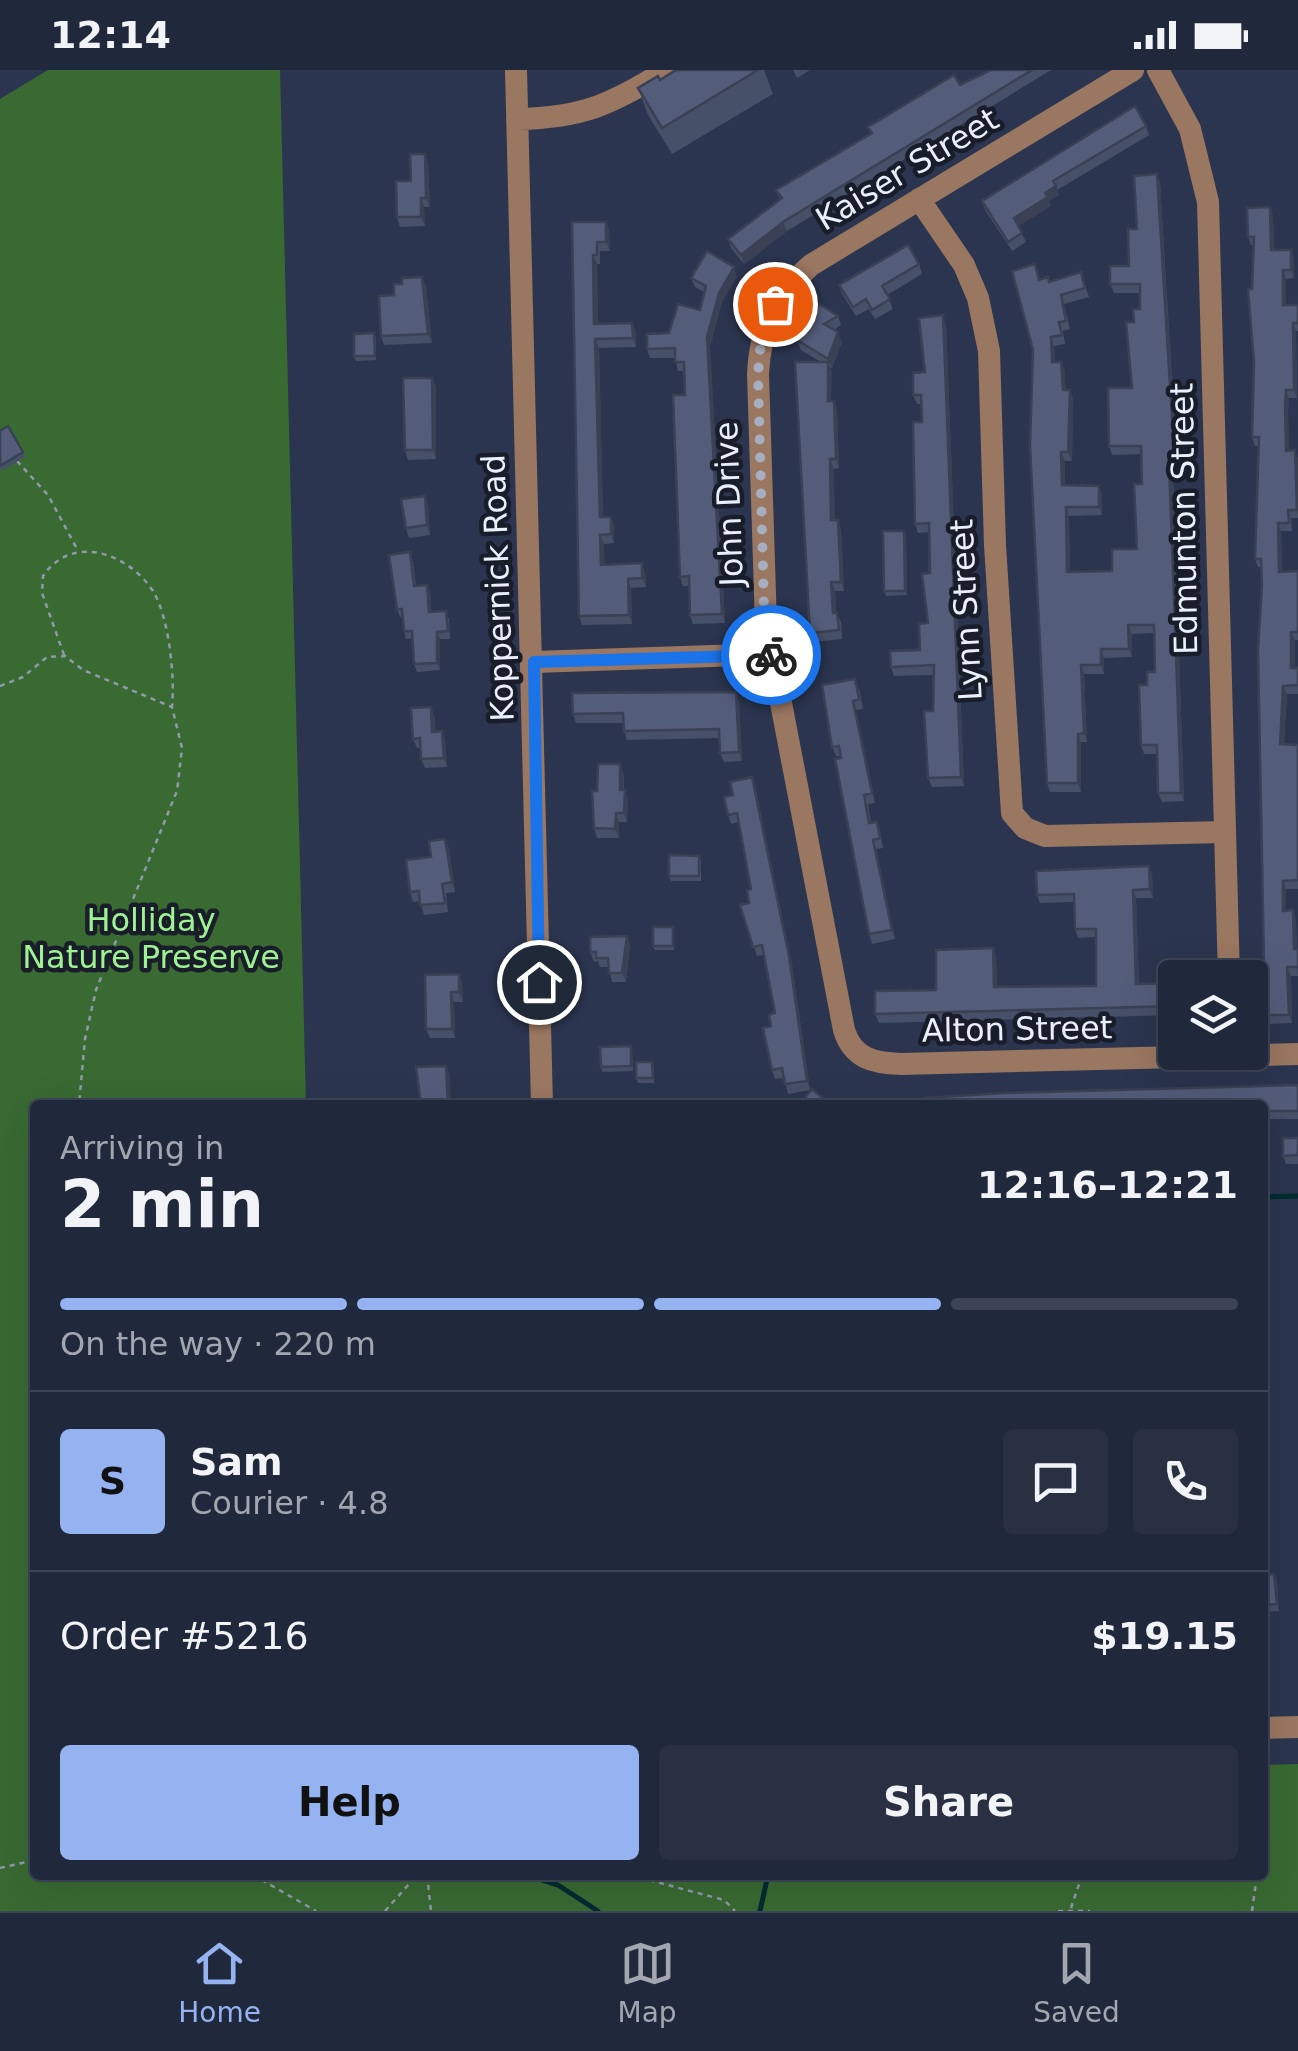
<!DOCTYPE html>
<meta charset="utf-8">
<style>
:root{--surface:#20283b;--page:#283042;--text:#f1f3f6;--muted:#a2a6af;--line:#3d4455;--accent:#95b2f1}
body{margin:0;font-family:"DejaVu Sans",sans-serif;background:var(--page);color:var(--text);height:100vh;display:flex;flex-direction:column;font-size:38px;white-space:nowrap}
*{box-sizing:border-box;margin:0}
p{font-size:32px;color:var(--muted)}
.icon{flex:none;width:55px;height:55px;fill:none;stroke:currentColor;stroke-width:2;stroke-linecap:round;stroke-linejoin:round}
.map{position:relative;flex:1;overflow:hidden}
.drawer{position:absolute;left:30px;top:1030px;width:1238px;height:780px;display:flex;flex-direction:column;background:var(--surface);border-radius:10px;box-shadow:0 10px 40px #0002,0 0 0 2px var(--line)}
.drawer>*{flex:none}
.buttons{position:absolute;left:1158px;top:890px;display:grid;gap:20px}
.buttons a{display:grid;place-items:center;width:110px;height:110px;border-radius:10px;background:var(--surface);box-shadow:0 10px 40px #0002,0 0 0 2px var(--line);font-size:50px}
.pin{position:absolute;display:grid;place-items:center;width:85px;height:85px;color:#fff;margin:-42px;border:5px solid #fff;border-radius:50%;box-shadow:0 2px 10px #0007}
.courier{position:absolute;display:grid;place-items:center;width:100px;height:100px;margin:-50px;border:8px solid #1a73e8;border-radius:50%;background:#fff;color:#222;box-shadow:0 2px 12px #0007}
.summary em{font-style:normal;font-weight:700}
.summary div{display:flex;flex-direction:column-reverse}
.summary{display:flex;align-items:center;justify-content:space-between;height:170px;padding:0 30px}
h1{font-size:65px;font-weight:700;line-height:75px}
.bar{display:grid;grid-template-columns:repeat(4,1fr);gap:15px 10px;align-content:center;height:120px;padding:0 30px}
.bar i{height:12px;border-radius:8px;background:var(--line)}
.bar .active{background:var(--accent)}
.bar p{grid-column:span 4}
.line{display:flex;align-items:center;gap:25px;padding:0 30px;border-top:2px solid var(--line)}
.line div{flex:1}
.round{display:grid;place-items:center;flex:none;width:105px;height:105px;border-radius:10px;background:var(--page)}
.cta{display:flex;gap:20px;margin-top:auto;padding:20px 30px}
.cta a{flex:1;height:115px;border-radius:10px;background:var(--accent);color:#111;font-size:40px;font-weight:700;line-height:115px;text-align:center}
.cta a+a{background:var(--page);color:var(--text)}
.status{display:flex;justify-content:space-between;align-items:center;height:70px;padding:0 50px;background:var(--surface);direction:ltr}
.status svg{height:28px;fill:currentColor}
.dock{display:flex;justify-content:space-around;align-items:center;height:140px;border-top:2px solid var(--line);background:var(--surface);font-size:28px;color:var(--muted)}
.dock a{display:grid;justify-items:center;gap:5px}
.dock .active{color:var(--accent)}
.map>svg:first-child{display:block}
</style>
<div class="status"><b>12:14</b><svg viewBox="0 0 49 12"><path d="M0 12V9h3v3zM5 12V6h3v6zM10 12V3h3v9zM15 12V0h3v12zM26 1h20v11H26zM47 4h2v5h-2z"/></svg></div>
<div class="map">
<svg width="1298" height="1841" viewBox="0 0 1298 1841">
<rect width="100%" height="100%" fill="#2b354f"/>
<path fill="#396a32" d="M48 0H280L306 1035H35V1805H1262L1263 1695 1298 1694V1841H0V29Z"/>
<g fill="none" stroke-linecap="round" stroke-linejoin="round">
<path stroke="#002c32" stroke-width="5" d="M1262 1127 1298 1126
M527 1805 558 1815 598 1841
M760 1841 768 1805"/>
<path stroke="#9198ac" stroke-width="2.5" stroke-dasharray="5 5" stroke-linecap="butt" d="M17 391 48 425 76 477
M64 585 42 523 43 506C72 463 128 483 153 521 169 547 175 607 172 637
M0 616 23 607 47 587 65 586 83 600 172 637 182 678 177 721 96 920 85 969 79 1035
M1262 1719 1269 1679
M0 1798 35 1790
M253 1805 316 1841
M427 1805 431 1841
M630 1805 724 1830 735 1841
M1071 1838 1082 1805
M385 1841 417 1805
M1058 1841H1090
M1252 1841 1257 1805"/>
<path stroke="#9a7761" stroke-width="22" d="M516 0 542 1035
M1133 0 811 195C776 226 760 258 758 304L766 555 844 960C853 989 874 993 901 994L1298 984
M1158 0 1190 59 1208 132 1229 908
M517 49C583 48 612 34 667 0
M919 129 964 195 978 228 989 281 995 475 1012 743 1025 758 1045 766 1225 762
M534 592 771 584
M1262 1658 1298 1657"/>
</g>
<path fill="#475069" d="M676 0H764L773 24 672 84 648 45 638 18 660 10Z
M793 0H810L797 8Z
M991 0H1051L787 161 744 194 731 178 728 169 780 129 776 120 871 64 868 57Z
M1146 56 1149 65 1057 120 1059 125 1049 131 1051 136 1018 156 1026 172 1012 181 985 140 982 131Z
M428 93 430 137H424L425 156 400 157 397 147 411 111Z
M1157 104 1160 113 1176 373 1177 402H1173L1184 731 1162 732 1158 723 1157 684H1144L1141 675 1147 615 1155 602V563L1132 564V587L1104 588V604H1084L1087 672H1081V722H1050L1047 713 1033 280 1040 210 1049 212 1081 202 1089 227 1064 234 1070 259 1063 261 1065 274 1054 276 1055 292H1061L1065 301V320L1073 329 1072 391H1065V415L1099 416 1102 425V445L1069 446 1070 502 1112 501 1137 479 1142 414V384L1112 385 1109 376 1132 318 1134 252 1140 239V223H1114L1110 214 1129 196 1137 159Z
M1273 146 1274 180 1294 188V208L1286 209V235H1298V261H1296L1297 328H1289L1288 341 1289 381 1298 388V448H1291L1292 461H1281L1282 502 1298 501V570H1295V598H1298V624H1287L1284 674 1298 675V819H1286V841L1296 849 1298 906H1291L1292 953 1268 954 1265 945 1262 497H1258L1255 489 1259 376H1255L1252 367 1254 293 1252 219 1253 175H1251L1248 167Z
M572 152H606L609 161 610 181H600V194H597L598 254 632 253 636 262V277L599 278 603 447H611L614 456V473L604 474V494L645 502 646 517 631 518 632 554 582 555 579 546Z
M919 194 922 204 887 225 893 239 875 249 869 239 856 246 842 224 839 215Z
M737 206 722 232 710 276 725 553 693 554 690 545V516H683L680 507 685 301H678L675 288H650L647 279 700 240 704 222 695 217 691 208Z
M422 207 426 217 432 273 384 275 381 266 394 225Z
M838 246 841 255 834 260 842 272 832 298H830L831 331 837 340 839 398 834 399V450L841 459 844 521H835L836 543 841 552 842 569 813 572 810 563 821 292 801 280 797 270Z
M946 255 964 716 932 717 928 708 934 605 894 606 891 597 920 580 928 553 929 462 918 463 915 454 922 352 921 334H917L913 325Z
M374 263 376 268V290L356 291 354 286Z
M432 308 436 317V389L408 390 405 380Z
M0 361 23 382 25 387 1 401Z
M425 426 428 435 430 465 409 468 406 458Z
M906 466 907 525 886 526 884 521Z
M413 490 416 516 427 515 430 522 431 542 449 548 450 569H440V600L417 602 414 594 413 568 406 569 404 561 403 546 400 547 397 539Z
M859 618 863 639 856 640 875 733 868 734 871 753 880 761 883 778 876 779 895 869 872 874 869 864 840 686H836L832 677Z
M739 631 742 691 724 692 720 683V668L627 670 624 661 623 653H576L573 644Z
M435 647V661H442L445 670 447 697 425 698 421 689V678H417L413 669Z
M624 704V720L628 729 627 752H619V768H597L594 758 597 721Z
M755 716 792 895 810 1020 788 1024 784 1008 775 1009 772 1000 771 956 775 943 764 885 757 886 740 835 749 833 751 819 739 752 731 754 728 745 733 725Z
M449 778 455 822 446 823 448 842 424 845 420 831 413 832 410 822 431 787Z
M699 786 701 791V811H671L669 806Z
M1149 796 1152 804 1153 828H1136L1139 914 1175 913V945L879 953 875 944 936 920 996 887 997 917 1096 916V867L1078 868 1075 859 1074 832 1040 833 1037 825Z
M673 857 674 861V880H655L653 876Z
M630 875 626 912H612L609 897H600L598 891 594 892 590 882Z
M459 904 462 913 463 932H454L455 968H430L426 959Z
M632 980 633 1001 602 1002 601 997Z
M652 992 654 997V1013H638L636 1008Z
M1298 1015V1049H1262V1035Z
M1298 1068V1094H1286L1283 1086Z
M1262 1505 1277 1510 1279 1541 1262 1542Z"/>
<path fill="#3a4155" d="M425 84 428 93 430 137 426 128Z
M1157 104 1160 113 1177 402 1174 393Z
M1056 116 1059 125 1049 131 1051 136 1017 157 1014 148Z
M421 128 424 137 425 156 421 147Z
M1270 137 1273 146 1274 189 1271 180Z
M606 152 609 161 610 181 606 172Z
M783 152 787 161 744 194 741 185Z
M1291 180 1294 188V208L1291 200Z
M593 185 597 194 598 263 594 254Z
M734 197 737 206 722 232 710 276 725 553 722 544 707 267 719 223Z
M1283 200 1286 209V244L1283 235Z
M422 207 426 217 432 273 428 264Z
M943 245 946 255 964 716 961 707Z
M632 253 636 262V277L633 268Z
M1293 253 1296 261 1297 328 1294 320Z
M838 262 842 272 832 298 828 289Z
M1051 267 1054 276 1056 301 1052 292Z
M595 269 599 278 603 456 600 447Z
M828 292 832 301 831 340 828 331Z
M1061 292 1065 301 1066 329 1063 320Z
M432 308 436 317V389L433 380Z
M1070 320 1073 329 1072 391 1068 382Z
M1286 320 1289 328 1288 341 1289 389 1286 381 1285 333Z
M834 331 837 340 839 398 836 389Z
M1295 380 1298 388V444L1297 440Z
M1061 382 1065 391V424L1062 415Z
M830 389 834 399 835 460 831 450Z
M1169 393 1173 402 1184 731 1181 723Z
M1099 416 1102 425V445L1099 437Z
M425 426 428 435 430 465 427 455Z
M1066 437 1069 446 1070 511 1067 502Z
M611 447 614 456V473L611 464Z
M838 450 841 459 844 521 841 512Z
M1278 453 1281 461 1282 510 1279 502Z
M904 461 906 466 907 525 905 521Z
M600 465 604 474 605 504 601 495Z
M642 493 645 502 646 517 642 508Z
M628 509 631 518 632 554 629 545Z
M831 512 835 521 836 553 833 543Z
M427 515 430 522 432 550 429 542Z
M1128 555 1132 564V587L1129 579Z
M437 562 440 569V600L437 593Z
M1291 562 1295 570V606L1291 598Z
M1101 579 1104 588V604L1101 595Z
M1081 595 1084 604 1087 672 1084 663Z
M1283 616 1287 624 1283 683 1280 674Z
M736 622 739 631 742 691 739 682Z
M853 631 856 640 875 733 872 723Z
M431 637 435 647 436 671 432 662Z
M442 661 445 670 447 697 444 688Z
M1078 664 1081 672V722L1078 713Z
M620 694 624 704 623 729 620 720Z
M752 707 755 716 792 895 810 1020 807 1011Z
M625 720 628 729 627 752 624 743Z
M616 743 619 752V768L615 759Z
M445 769 449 778 455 822 452 812Z
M873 770 876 779 895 869 892 860Z
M1149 796 1152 804 1153 828 1150 819Z
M1283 811 1286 819V849L1283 841Z
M1133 820 1136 828 1139 923 1136 914Z
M1293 840 1296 849 1297 888 1294 879Z
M627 866 630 875 626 912 622 903Z
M993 878 996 887 997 925 994 917Z
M1287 897 1291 906 1292 953 1289 945Z
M459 904 462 913 463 932 459 922Z
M451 922 454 932 455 968 452 959Z
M446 996 450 1005 451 1035H448Z
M1274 1504 1277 1510 1279 1541 1277 1534Z"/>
<path fill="#535d7a" stroke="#3a4155" stroke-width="2.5" d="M676 0H758L662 58 638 18 658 6 660 10Z
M991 0H1032L783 152 741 185 728 169 782 128 776 120 872 63 868 57 954 5 960 15Z
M1135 36 1146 56 1053 111 1056 116 1045 123 1048 127 1014 148 1022 163 1008 172 982 131Z
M410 84H425L426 128H421V147H397L396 111H411Z
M1157 104 1173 364 1174 393H1169L1181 723H1158L1157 675H1141L1139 615H1147V602H1155L1154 555H1128L1129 579H1101V595H1081L1084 663 1078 664V713H1047L1030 375 1033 280 1012 201 1035 194 1039 210 1048 207 1049 212 1081 202 1085 218 1061 225 1066 251 1059 252 1062 265 1051 267 1052 292H1061L1063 320H1070L1068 382H1061L1062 415 1099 416V437H1066L1067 502 1112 501V479H1137L1134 414H1142L1141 376H1109L1108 318H1132L1126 252H1134L1133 239H1140V214H1110V196H1129L1128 159H1137L1134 106Z
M1270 137 1271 180H1291V200H1283V235H1298V253H1293L1294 320H1286L1285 333 1286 381 1295 380 1297 440H1288L1289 453H1278L1279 502 1298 501V562H1291V598H1298V615L1283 616 1280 674 1298 675V810L1283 811V841L1293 840 1294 879H1298V897H1287L1289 945H1265L1258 581 1262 515 1261 489H1255L1259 367H1252L1254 293 1248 219H1252L1254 167H1248L1247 138Z
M572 152H606V172H597V185H593L594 254 632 253 633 268 595 269 600 447H611V464L600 465 601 495 642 493V508L628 509 629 545 579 546Z
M908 175 919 194 882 216 890 229 872 240 866 229 853 237 839 215Z
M707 181 734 197 719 223 707 267 722 544 690 545 689 506 680 507 673 325H685L684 292H675V278L647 279V264L669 263 678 234 700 240 706 216 691 208Z
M422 207 428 264 381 266 379 226 394 225V214H402V208Z
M819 234 838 246 824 254 838 262 828 289 797 270Z
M943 245 961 707 928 708 924 641H933L934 595 891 597 890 581 920 580 919 554 928 553 922 504 930 503 929 453 915 454 913 352H922L921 325H913V303L925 302 919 248Z
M374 263 375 286H354V264Z
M795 292H828V331H834L836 389H830L831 450H838L841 512H831L833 543H837L839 560 810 563Z
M403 308H432L433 380H405Z
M8 356 23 382 0 396V361Z
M425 426 427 455 406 458 401 429Z
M883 461H904L905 521H884Z
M410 482 414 516 427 515 429 542 446 541 448 561 437 562V593L414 594 412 561H404L402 539H397L389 485Z
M855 609 859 629 853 631 872 723 864 725 869 753 877 752 880 768 873 770 892 860 869 864 835 689 841 688 839 676 832 677 822 615Z
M736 622 739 682 720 683 719 659 624 661 623 643 573 644 572 623Z
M431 637 432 662 442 661 444 688 421 689 420 668 413 669 411 638Z
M598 694H620V720H625L624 743H616L615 759 594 758 592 721H597Z
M752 707 789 886 807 1011 785 1014 782 998 772 1000 763 958 771 956 769 945 775 943 762 875 753 877 740 835 749 833 747 820 751 819 737 743 728 745 724 727 733 725 730 712Z
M445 769 452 812 442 814 445 833 420 835 419 821 410 822 406 790 431 787 429 771Z
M669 785 699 786V806H669Z
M1149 796 1150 819 1133 820 1136 914 1175 913V936L875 944V921L936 920V880L993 878 994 917 1096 916V859H1075L1074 824 1037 825 1036 801Z
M653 857H673V876H653Z
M627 866 622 903H609L608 888H596V882H590V867Z
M459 904V922H451L452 959H426L425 905Z
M631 976V996L601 997 600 977Z
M636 992H652L653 1008H636Z
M446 996 448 1035H421L416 997Z
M1298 1015V1041H1262V1035H924V1028L1005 1023Z
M812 1019 831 1035H799Z
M1283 1068H1298V1085L1283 1086Z
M1262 1083H1266V1101H1262Z
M1274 1504 1277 1534 1262 1535V1505Z"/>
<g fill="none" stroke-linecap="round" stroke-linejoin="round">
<path stroke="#a7aec0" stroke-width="10" stroke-dasharray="0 18" d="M771 585 764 538 758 304 761 269 775 234"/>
<path stroke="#1a73e8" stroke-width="12" d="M539 912 534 592 771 585"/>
</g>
<g text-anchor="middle" stroke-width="9" stroke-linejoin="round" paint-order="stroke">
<g font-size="32" fill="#eaeffd" stroke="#181d29">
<text transform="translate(907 99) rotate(-31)" y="11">Kaiser Street</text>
<text transform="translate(729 434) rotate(-92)" y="11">John Drive</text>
<text transform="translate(1184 449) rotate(-91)" y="11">Edmunton Street</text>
<text transform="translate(498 518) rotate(-92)" y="11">Koppernick Road</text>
<text transform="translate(966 540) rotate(-93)" y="11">Lynn Street</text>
<text transform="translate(1017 959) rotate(-1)" y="11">Alton Street</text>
</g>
<g font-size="32" fill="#9ff292" stroke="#181d29">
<text x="151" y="861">Holliday<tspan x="151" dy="37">Nature Preserve</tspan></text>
</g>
</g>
</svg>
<div class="buttons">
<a><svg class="icon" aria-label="layers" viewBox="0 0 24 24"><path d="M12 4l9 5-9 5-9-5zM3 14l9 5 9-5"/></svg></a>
</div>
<div class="pin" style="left:775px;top:234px;background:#ea580c"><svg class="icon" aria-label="bag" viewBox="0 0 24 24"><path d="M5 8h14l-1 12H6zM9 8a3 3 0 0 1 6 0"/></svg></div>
<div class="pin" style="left:539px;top:912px;background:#1f2937"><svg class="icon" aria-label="home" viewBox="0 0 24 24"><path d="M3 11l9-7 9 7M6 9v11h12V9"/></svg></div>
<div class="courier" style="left:771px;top:585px"><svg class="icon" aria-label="bike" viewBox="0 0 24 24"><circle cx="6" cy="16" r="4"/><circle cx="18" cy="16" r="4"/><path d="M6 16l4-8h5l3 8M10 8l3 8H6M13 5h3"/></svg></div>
<section class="drawer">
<div class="summary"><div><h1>2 min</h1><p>Arriving in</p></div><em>12:16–12:21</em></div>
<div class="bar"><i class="active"></i><i class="active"></i><i class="active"></i><i></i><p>On the way · 220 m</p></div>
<div class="line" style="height:180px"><b class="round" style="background:var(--accent);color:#111">S</b><div><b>Sam</b><p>Courier · 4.8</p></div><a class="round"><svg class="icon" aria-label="chat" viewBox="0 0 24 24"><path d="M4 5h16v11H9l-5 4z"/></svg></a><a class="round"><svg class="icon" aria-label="phone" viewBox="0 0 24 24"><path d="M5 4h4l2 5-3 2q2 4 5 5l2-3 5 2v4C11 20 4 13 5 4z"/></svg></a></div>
<div class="line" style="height:130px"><div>Order #5216</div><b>$19.15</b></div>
<div class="cta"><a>Help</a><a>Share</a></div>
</section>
</div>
<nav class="dock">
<a class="active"><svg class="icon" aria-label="home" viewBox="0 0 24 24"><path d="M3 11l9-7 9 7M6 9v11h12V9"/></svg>Home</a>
<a><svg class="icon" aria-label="map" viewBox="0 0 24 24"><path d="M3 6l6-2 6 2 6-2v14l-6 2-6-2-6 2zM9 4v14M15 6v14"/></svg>Map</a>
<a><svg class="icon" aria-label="saved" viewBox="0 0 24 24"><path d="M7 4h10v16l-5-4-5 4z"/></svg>Saved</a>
</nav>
